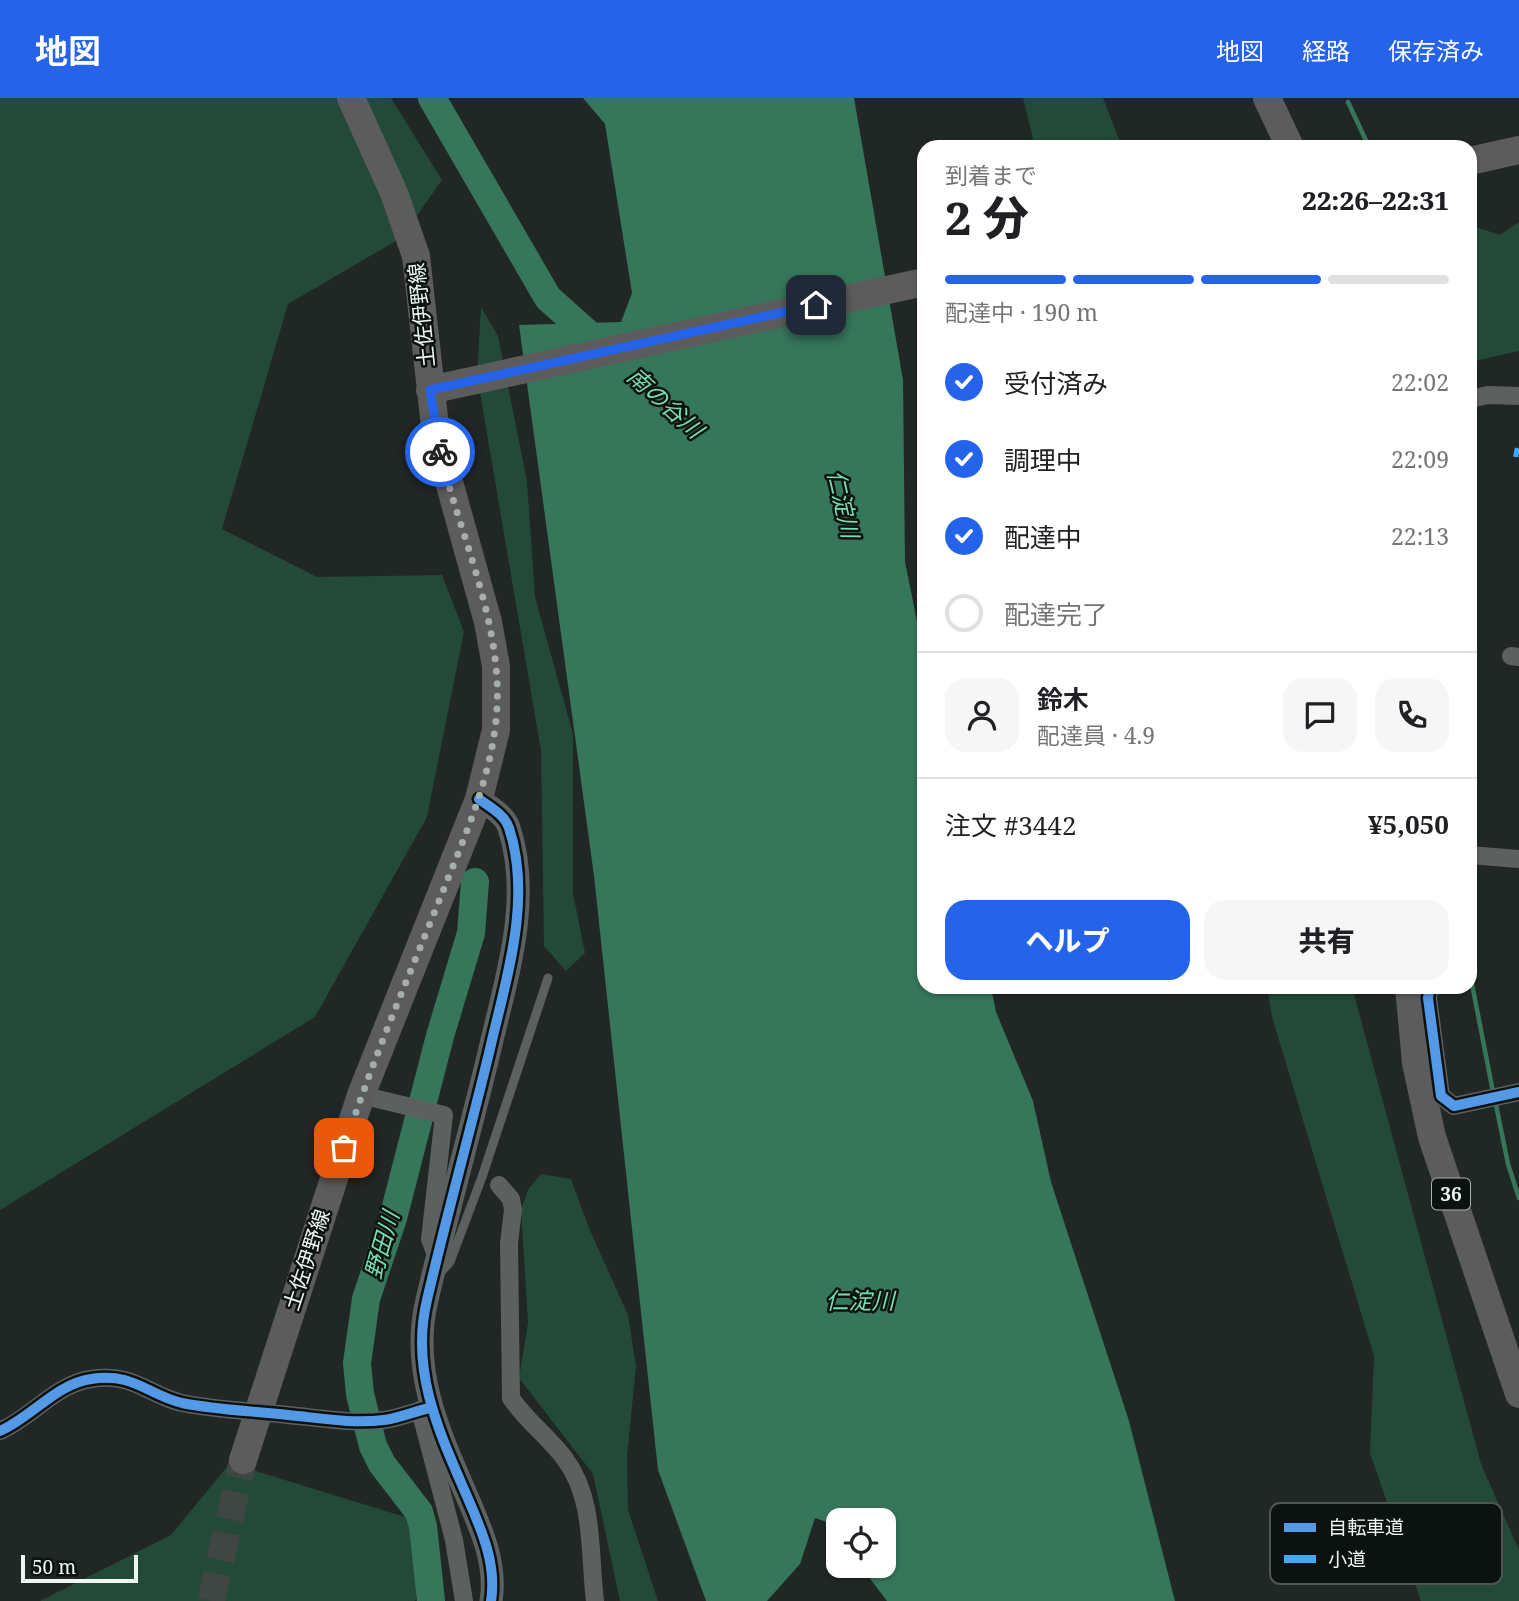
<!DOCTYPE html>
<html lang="ja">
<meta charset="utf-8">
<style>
:root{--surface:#fff;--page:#f6f6f6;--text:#202124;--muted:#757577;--line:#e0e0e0;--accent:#2563eb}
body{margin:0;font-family:"Noto Serif","Noto Sans JP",serif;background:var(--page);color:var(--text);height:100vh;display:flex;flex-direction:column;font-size:26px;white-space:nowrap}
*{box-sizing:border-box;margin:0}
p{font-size:23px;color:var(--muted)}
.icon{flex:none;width:38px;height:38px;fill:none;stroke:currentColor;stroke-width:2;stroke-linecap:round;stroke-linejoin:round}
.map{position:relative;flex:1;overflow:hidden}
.details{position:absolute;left:917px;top:42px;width:560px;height:854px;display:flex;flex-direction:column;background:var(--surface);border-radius:21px;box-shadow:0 2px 5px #0004}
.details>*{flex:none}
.buttons{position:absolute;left:826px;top:1410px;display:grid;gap:14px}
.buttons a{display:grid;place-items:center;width:70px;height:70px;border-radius:14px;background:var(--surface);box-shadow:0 2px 5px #0004;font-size:35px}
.scale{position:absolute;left:21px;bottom:18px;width:117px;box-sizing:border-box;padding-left:7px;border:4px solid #eef6f2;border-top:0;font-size:19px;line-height:24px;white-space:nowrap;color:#eef6f2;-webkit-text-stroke:5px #0c120f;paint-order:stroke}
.pin{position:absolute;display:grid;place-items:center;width:60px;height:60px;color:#fff;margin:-30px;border-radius:14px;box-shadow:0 4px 10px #0006}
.courier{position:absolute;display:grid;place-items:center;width:70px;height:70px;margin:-35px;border:5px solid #2563eb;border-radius:50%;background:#fff;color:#222;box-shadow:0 2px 9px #0007}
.headline em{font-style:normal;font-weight:800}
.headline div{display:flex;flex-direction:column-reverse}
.headline{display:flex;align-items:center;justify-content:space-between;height:119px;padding:0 28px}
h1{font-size:46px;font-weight:800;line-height:52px}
.bar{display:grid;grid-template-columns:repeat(4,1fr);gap:10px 7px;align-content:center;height:84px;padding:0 28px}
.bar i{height:9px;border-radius:5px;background:var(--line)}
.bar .selected{background:var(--accent)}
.bar p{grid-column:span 4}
.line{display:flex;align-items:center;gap:18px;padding:0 28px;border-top:2px solid var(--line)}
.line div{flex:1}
.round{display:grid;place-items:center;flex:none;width:74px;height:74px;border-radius:21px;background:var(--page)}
ol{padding:0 28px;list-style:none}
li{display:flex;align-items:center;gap:21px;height:77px}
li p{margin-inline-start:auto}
li .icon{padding:7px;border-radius:50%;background:var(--accent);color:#fff;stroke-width:4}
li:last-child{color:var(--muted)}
li i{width:38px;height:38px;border:4px solid var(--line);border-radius:50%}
.action{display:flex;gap:14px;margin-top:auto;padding:14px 28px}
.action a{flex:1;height:80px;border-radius:21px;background:var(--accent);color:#fff;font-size:28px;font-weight:800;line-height:80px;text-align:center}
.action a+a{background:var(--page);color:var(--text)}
header{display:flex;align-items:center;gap:42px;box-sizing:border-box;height:98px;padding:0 35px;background:var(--accent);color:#fff}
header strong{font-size:33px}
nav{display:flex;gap:38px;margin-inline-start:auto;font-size:24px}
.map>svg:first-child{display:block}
</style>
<header>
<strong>地図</strong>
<nav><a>地図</a><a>経路</a><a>保存済み</a></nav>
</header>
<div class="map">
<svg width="1519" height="1503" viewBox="0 0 1519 1503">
<rect width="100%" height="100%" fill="#212724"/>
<path fill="#234938" d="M0 0H391L442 82 401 140 288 206 222 431 317 479 442 477 464 534 427 719 315 919 0 1112Z
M1023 0H1103L1122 49H1035Z
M1519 124V253L1474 263 1470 249V127L1500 137Z
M481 209 498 238 527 383 535 499 573 636V795L585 855 566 873 544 848 541 653 477 277Z
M1267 889H1352L1481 1366 1519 1452V1503H1421L1370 1355 1374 1258 1272 919Z
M541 1076 571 1081 589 1130 628 1217 636 1268 627 1358 628 1412 658 1503H620L593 1376 519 1280 528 1225 521 1111 529 1090Z
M230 1365 415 1422 424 1469 415 1503H40L171 1437Z"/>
<path fill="#36775b" d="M583 0H854L903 282 905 464 924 558V889H991L996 914 1033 1003 1051 1084 1129 1323 1175 1503H887L868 1478V1468H884V1423H838V1428L815 1420 800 1466 767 1503H706L658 1372 594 778 519 227 621 224 632 195 605 26Z"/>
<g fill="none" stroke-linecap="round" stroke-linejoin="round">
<path stroke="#36775b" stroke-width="4.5" d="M1348 4 1369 49
M1470 787 1472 886 1493 994
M1495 1002 1508 1066 1519 1100"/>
<path stroke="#36775b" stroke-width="28" d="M432 0 548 200 603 249
M431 1503 423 1428 419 1414 382 1366 373 1348 360 1296 357 1265 366 1201 393 1120 440 938 471 835 475 784"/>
<path stroke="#404643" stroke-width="28" stroke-dasharray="28 14" stroke-linecap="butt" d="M211 1503 243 1362"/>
<path stroke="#5c615f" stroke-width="9" d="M439 1176 450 1164 482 1079 548 880"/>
<path stroke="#5c615f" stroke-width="18" d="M1470 301 1488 297 1519 298
M1511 558 1519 559
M1470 757 1519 761
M1430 889 1428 900 1441 998 1454 1008 1519 994
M361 997 444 1017 430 1141 437 1160
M499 1087 511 1101 513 1112 509 1145 511 1300C526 1323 549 1339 565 1361 595 1401 589 1456 595 1503
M420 1312 454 1442 464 1503
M0 1333C32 1319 56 1286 91 1281 133 1274 148 1297 182 1305 217 1312 253 1313 288 1317 320 1320 352 1326 384 1322 400 1320 415 1313 430 1310"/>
<path stroke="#5c615f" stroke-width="23" d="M479 701C490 709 505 717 509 730 533 803 505 884 489 955 469 1038 446 1120 427 1202 410 1272 439 1334 466 1396 481 1431 497 1465 491 1503"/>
<path stroke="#5c5c5d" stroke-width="28" d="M1267 0 1290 49
M1470 63 1519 52
M430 292 924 184
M1409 889 1416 965 1432 1039 1519 1296
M243 1362 361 997 479 701 496 632V568L488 524 436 337 416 158 394 95 351 0"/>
<path stroke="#3fa9f5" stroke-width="9" stroke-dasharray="18 9" stroke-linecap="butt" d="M1514 354 1519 355"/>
<defs>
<path id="cycleway" d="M479 701C490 709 505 717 509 730 533 803 505 884 489 955 469 1038 446 1120 427 1202 410 1272 439 1334 466 1396 481 1431 497 1465 491 1503
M1430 889 1428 900 1441 998 1454 1008 1519 994
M0 1333C32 1319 56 1286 91 1281 133 1274 148 1297 182 1305 217 1312 253 1313 288 1317 320 1320 352 1326 384 1322 400 1320 415 1313 430 1310"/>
</defs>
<use href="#cycleway" stroke="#0c120f" stroke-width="15"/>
<use href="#cycleway" stroke="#5399e6" stroke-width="10"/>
</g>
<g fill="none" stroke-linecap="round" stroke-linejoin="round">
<path stroke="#a6aeaa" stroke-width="7" stroke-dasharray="0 12.6" d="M344 1050C371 966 406 885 439 803 469 727 505 652 496 569 489 496 457 425 440 354"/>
<path stroke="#2563eb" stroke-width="9" d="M440 354 430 292 816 207"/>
</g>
<g text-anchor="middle" stroke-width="5" stroke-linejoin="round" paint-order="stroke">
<rect fill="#0c120f" stroke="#aab2ae" stroke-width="2" x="1432" y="1080.5" width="38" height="31" rx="5"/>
<g font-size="19" font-weight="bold" fill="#eef6f2">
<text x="1451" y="1103">36</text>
</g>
<g font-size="21" fill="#eef6f2" stroke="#0c120f">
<text transform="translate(422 217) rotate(-96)" y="7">土佐伊野線</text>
<text transform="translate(307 1162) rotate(-72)" y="7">土佐伊野線</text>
</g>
<g font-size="23" font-style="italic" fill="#78deaf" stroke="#0c120f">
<text transform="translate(665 305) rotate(42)" y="8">南の谷川</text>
<text transform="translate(843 406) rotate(77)" y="8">仁淀川</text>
<text transform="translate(382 1147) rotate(-74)" y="8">野田川</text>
<text x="860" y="1211">仁淀川</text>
</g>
</g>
<rect x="1270" y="1405" width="232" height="81" rx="10" fill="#0c120f" stroke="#505653" stroke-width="2"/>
<rect x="1284" y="1425" width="32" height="9" fill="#5399e6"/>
<rect x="1284" y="1457" width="32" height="8" fill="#3fa9f5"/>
<g font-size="19" fill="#eef6f2">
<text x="1328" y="1436">自転車道</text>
<text x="1328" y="1468">小道</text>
</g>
</svg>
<div class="buttons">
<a><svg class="icon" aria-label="locate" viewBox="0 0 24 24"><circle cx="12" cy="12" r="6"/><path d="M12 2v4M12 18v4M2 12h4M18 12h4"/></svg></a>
</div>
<div class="scale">50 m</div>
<div class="pin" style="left:344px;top:1050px;background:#ea580c"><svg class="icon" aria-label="bag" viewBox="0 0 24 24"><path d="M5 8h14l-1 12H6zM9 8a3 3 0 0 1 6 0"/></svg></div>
<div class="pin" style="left:816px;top:207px;background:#1f2937"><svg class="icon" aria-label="home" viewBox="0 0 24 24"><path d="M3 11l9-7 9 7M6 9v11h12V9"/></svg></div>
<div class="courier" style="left:440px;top:354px"><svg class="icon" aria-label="bike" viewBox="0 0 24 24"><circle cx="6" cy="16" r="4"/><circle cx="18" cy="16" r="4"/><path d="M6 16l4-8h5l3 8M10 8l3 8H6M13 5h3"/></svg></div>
<section class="details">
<div class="headline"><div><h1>2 分</h1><p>到着まで</p></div><em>22:26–22:31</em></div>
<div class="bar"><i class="selected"></i><i class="selected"></i><i class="selected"></i><i></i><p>配達中 · 190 m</p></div>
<ol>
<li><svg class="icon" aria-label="check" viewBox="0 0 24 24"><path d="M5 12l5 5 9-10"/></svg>受付済み<p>22:02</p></li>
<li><svg class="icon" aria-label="check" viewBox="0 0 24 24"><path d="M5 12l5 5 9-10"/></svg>調理中<p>22:09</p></li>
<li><svg class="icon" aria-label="check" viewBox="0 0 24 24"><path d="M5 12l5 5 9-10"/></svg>配達中<p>22:13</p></li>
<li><i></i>配達完了</li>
</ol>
<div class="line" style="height:126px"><a class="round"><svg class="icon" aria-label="person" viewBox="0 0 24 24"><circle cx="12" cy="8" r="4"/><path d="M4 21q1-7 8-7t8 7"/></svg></a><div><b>鈴木</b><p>配達員 · 4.9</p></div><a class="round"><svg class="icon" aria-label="chat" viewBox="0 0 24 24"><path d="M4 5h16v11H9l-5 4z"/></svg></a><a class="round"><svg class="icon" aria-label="phone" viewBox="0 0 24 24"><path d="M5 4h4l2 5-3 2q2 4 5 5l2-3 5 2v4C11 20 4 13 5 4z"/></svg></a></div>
<div class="line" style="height:91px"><div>注文 #3442</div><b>¥5,050</b></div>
<div class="action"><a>ヘルプ</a><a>共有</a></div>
</section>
</div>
